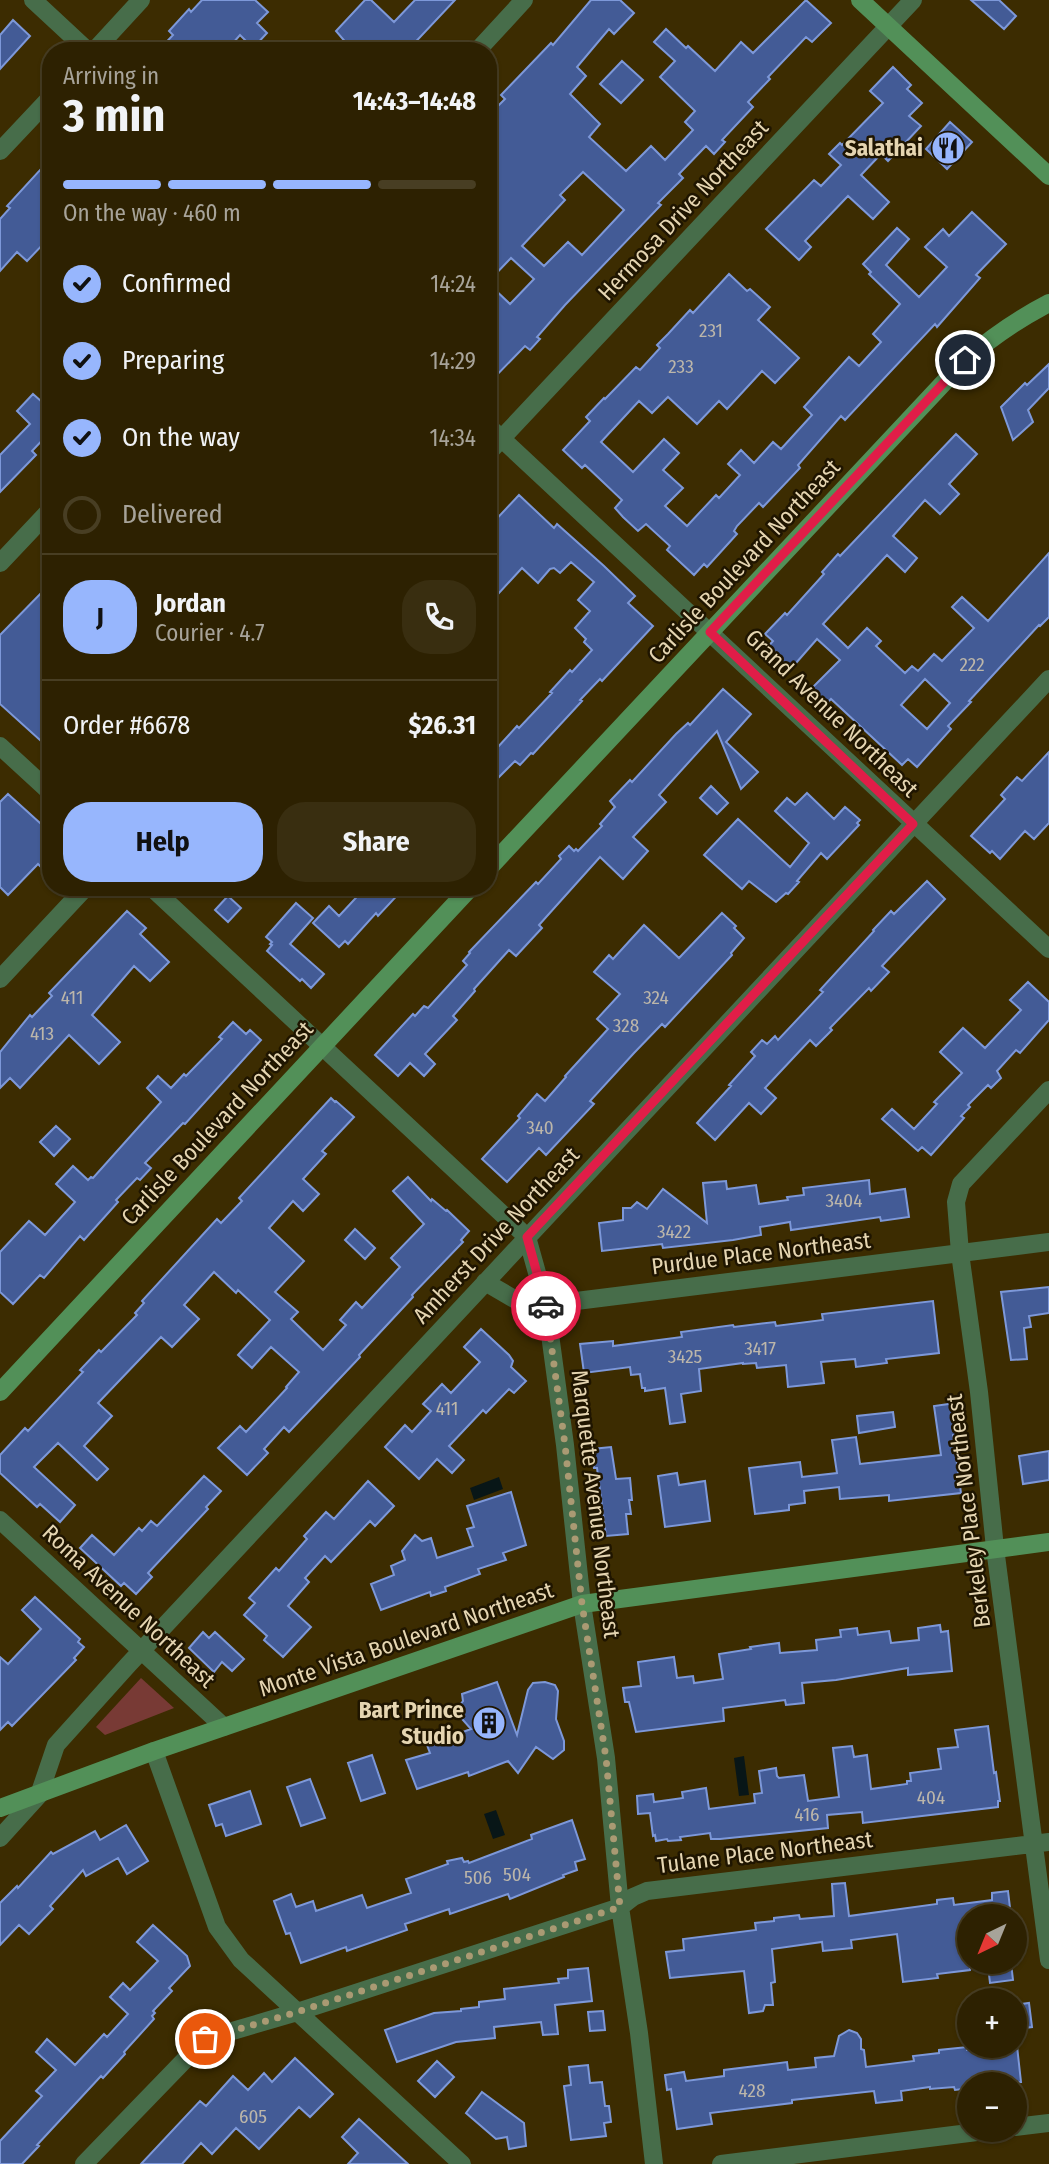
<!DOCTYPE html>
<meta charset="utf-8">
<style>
:root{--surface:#2d2101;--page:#392e10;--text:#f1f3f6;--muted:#a7a399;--line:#483e23;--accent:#97b6fd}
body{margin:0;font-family:"Fira Sans Condensed",sans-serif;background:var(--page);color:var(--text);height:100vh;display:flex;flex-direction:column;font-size:26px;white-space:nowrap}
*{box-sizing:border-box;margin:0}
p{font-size:23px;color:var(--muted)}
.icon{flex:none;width:38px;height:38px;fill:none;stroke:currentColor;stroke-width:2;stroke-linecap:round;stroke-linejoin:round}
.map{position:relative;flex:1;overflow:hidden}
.side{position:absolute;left:42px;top:42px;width:455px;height:854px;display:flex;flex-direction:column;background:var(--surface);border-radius:28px;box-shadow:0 2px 5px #0004,0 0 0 2px var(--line)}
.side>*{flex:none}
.needle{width:46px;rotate:223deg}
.controls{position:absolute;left:957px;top:1904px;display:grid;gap:14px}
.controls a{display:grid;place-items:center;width:70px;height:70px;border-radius:50%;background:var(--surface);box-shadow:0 2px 5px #0004,0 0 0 2px var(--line);font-size:35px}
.pin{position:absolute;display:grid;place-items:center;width:60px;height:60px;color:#fff;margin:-30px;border:4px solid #fff;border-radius:50%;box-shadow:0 2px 7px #0007}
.courier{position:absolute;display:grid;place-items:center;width:70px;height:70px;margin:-35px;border:5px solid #e11d48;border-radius:50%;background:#fff;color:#222;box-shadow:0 2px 9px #0007}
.headline em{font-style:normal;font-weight:700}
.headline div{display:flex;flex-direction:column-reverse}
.headline{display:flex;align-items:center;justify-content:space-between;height:119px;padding:0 21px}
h1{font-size:46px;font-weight:700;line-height:52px}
.bar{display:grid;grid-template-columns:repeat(4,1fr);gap:10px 7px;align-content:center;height:84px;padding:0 21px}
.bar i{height:9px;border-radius:5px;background:var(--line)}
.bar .active{background:var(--accent)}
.bar p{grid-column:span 4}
.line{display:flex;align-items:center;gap:18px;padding:0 21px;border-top:2px solid var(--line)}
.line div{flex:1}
.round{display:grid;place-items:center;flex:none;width:74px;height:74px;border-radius:28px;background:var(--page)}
ol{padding:0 21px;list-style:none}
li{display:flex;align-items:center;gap:21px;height:77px}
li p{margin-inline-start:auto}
li .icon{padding:7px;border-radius:50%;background:var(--accent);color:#111;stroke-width:4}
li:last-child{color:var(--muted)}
li i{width:38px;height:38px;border:4px solid var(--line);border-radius:50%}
.cta{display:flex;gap:14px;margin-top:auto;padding:14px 21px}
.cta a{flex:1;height:80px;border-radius:28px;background:var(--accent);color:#111;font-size:28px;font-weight:700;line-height:80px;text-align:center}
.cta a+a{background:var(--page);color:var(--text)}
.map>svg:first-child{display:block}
</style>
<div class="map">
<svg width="1049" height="2164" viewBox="0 0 1049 2164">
<rect width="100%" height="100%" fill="#3c2c01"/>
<path fill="#783a35" d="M141 1678 174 1708 105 1735 96 1727Z"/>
<path fill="#081617" d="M499 1477 503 1489 474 1500 470 1488Z
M744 1756 749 1795 739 1796 734 1758Z
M496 1810 505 1835 493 1839 484 1814Z"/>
<path fill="#435b96" stroke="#7d98d9" stroke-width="2" fill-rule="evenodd" d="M202 0H255L268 12 257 23 267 33 253 48 240 35 226 51H158L173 35 169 31 189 9 191 12Z
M365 0H371L394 22 415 0H455L407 51H353L336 31Z
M591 0H620L634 13 614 34 609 29 577 67 586 76 570 94 600 124 589 137 626 171 651 146 665 160 693 130 685 122 695 111 660 77 675 61 654 42 666 29 686 48 688 46 715 71 741 42 753 53 806 0 831 23 812 42 806 37 768 77 770 79 748 102 753 107 722 140 725 142 714 154 706 146 679 174 683 178 658 203 661 205 565 305 537 337 540 339 530 350 525 346 488 384V283L510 304 534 279 511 258 488 282V116L505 99 501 95 551 43 553 45ZM583 172 624 210 582 255 568 242 544 266 522 246 565 200 560 195Z
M971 0H999L1016 16 1004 29Z
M13 20 30 36 0 69V35Z
M622 61 643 80 621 103 600 84Z
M893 67 911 85 907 89 922 103 909 116 921 126 888 161 881 154 861 175 889 202 873 219 848 196 805 241 811 247 799 260 766 229 814 180 821 186 841 165 829 154 840 143 842 145 883 103 870 91Z
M950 122 972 142 947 169 926 149Z
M40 170 51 179V236L27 261 17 252 0 271V219L10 208 7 206Z
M972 212 1006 244 976 275 980 278 937 327 935 324 845 420 841 416 798 465 800 468 763 507 759 503 737 526 734 531 737 534 707 567 704 564 694 575 667 550 670 546 646 524 638 531 623 517 615 508 622 500 585 465 582 468 563 450 590 421 586 417 604 398 605 399 636 367 640 370 660 348 657 345 668 334 690 310 693 313 729 274 747 291 750 289 770 307 758 320 799 358 775 383 762 371 727 409 719 401 697 424 668 397 652 413 639 401 601 442 633 472 664 439 679 453 663 470 683 488 665 506 687 526 716 495 719 498 740 475 728 464 741 450 754 463 773 442 781 449 812 415 804 407 849 357 859 366 881 342 873 334 900 304 869 274 871 272 863 264 897 228 909 239 886 265 919 297 947 267 925 247 943 229 949 236Z
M1049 364V388L1028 410 1033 422 1013 440 1001 407 1025 383 1027 385Z
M33 394 51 410V431L32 451 36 455 0 492V455L30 424 17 411Z
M956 434 977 454 949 484 959 494 940 514 925 500 893 536 917 558 905 572 887 555 823 624 848 648 867 628 881 641 876 646 905 673 912 666 918 671 934 654 942 661 974 628 952 607 962 597 988 621 1049 553V617L1040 626 1039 625 969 701 971 702 948 726 951 729 917 767 908 759 902 765 831 699 825 705 810 690 840 660 817 639 789 671 765 650 773 641 765 634 785 613 787 615 824 574 822 572 838 554 840 556ZM925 679 950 703 927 729 901 705Z
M519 495 554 528 557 524 604 566 635 596 628 603 653 626 602 681 600 679 580 700 582 701 533 754 531 753 520 765 515 761 488 788V740L497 748 517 726 519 728 552 693 550 692 570 670 572 672 592 650 584 642 586 639 575 628 590 611 578 600 594 582 571 562 560 573 554 568 550 569 538 583 522 568 488 605V528Z
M51 583V750L0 704V635Z
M723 689 751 714 726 742 758 772 741 789 717 731 659 795 666 802 633 837 648 851 623 879 600 857 539 925 542 928 516 956 509 950 474 989 475 991 453 1016 457 1020 425 1054 435 1064 424 1076 410 1063 398 1076 375 1055 413 1014 415 1016 424 1006 428 1008 467 965 463 961 470 953 469 952 536 882 538 884 561 859 559 856 569 846 574 851 576 849 578 851 602 826 600 824 615 807 610 801 630 780 632 782 676 734 688 723 690 725Z
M1049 752V823L1034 839 1025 831 1000 859 992 851 990 853 971 836 1005 799 1001 795 1017 777 1022 781Z
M711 786 728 803 717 814 700 798Z
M807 793 834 819 845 807 860 820 857 823 859 825 827 859 821 853 797 881 799 882 788 894 786 893 776 902 749 881 742 889 704 855 738 819 790 867 809 843 775 811 787 798 795 805Z
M8 794 51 833V854L40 866 38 864 8 895 0 887V802Z
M927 881 945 899 882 966 889 972 871 991 869 988 830 1028 832 1030 816 1046 810 1040 765 1088 776 1098 761 1114 749 1103 715 1140 697 1123 731 1086 729 1085 755 1056 751 1052 762 1040 767 1044 775 1036 778 1040 823 992 820 990 874 931 873 930 891 911 894 914Z
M366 887H405L378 916 376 913 348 944 345 941 339 947 313 923 329 906 339 916Z
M228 896 241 908 228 922 215 910Z
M296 903 313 918 290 944 324 974 311 988 302 979 300 981 267 951 272 945 270 944 272 942 266 937Z
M127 911 146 928 140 934 169 962 150 981 134 966 92 1015 120 1042 99 1064 69 1035 20 1088 10 1078 0 1088V1052L30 1015 32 1017 52 996 49 993Z
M722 913 736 926 734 928 744 938 731 953 732 955 665 1027 662 1024 634 1053 590 1101 594 1104 546 1155 539 1148 507 1182 482 1159 520 1118 518 1116 537 1094 545 1101 566 1077 565 1076 608 1029 597 1019 620 994 594 972 609 955 613 959 644 925 679 958Z
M1028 982 1049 1002V1020L1020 1053 1016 1050 997 1071 1001 1078 991 1088 988 1085 968 1105 970 1107 961 1116 964 1118 931 1155 922 1147 918 1151 882 1119 892 1109 914 1129 937 1104 934 1102 962 1073 940 1052 963 1028 985 1048 1021 1010 1010 1000Z
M233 1022 246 1034 250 1030 261 1040 185 1124 183 1123 145 1163 151 1168 140 1180 137 1178 116 1200 118 1202 84 1240 80 1236 44 1278 40 1275 13 1304 0 1292V1252L29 1221 45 1235 75 1202 56 1184 73 1166 88 1180 91 1177 93 1178 161 1102 147 1088 158 1076 171 1088 184 1074 186 1076 222 1039 219 1037Z
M331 1098 335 1102 336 1101 354 1117 322 1151 326 1154 303 1179 319 1194 303 1211 293 1201 269 1228 304 1261 275 1292 298 1312 291 1319 323 1350 346 1325 340 1320 356 1302 362 1308 400 1267 391 1258 424 1224 393 1191 408 1177 431 1201 432 1199 446 1211 447 1210 469 1231 461 1240 463 1242 412 1295 413 1297 359 1355 360 1357 289 1432 284 1427 264 1449 268 1453 247 1475 218 1448 240 1426 246 1432 287 1388 286 1387 299 1372 271 1347 252 1368 238 1355 270 1320 238 1290 236 1293 214 1272 184 1305 199 1319 172 1347 161 1337 98 1403 112 1416 84 1446 108 1469 97 1480 58 1443 34 1467 75 1505 60 1522 40 1504 37 1507 0 1473V1455L25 1428 28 1431 83 1372 80 1370 99 1350 101 1352 137 1315 135 1313 144 1303 142 1301 217 1219 221 1223 242 1201 239 1198Z
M56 1126 70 1139 54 1156 40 1142Z
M869 1180 870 1194 905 1189 909 1217 881 1221 880 1217 791 1230 790 1222 760 1227 761 1235 733 1240 663 1248 662 1244 602 1251 599 1223 623 1220V1208H631L637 1202 647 1209 663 1189 707 1223 703 1183 726 1181 727 1189 756 1185 759 1204 788 1200 787 1197 804 1195 803 1188Z
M355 1229 375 1248 365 1259 345 1240Z
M1049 1287V1313L1029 1316 1031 1327 1024 1328 1027 1359 1011 1360 1001 1292Z
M933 1301 939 1353 886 1359 887 1363 856 1367 855 1359 821 1362 824 1383 788 1387 786 1365 757 1368 756 1363 743 1364V1363L699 1369 701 1391 681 1394 685 1422 670 1424 665 1388 645 1391V1388H642L640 1374 631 1375 630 1367 584 1373 580 1344 613 1341V1346L682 1337 681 1332 733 1325 734 1327 775 1322 776 1326 823 1320 822 1314Z
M481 1329 509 1355 513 1361 511 1367 526 1381 514 1393 509 1389 486 1413 483 1410 449 1446 464 1460 452 1473 437 1459 419 1479 385 1447 405 1425 412 1432 431 1411 423 1404 442 1384 451 1393 480 1362 464 1347Z
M956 1403 960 1434 953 1435 961 1493 889 1501V1495L840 1499 839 1487 804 1491 805 1503 789 1505V1510L755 1514 749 1468 800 1462 802 1477 837 1473 832 1440 856 1437 860 1464 941 1455 934 1406Z
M893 1412 895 1427 859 1433 857 1416Z
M611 1447 616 1479 630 1478 632 1500H629L631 1514H626L628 1534 606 1536 597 1468H594L592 1449Z
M1049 1451V1480L1023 1484 1019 1456Z
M677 1473 679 1485 705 1481 710 1521 665 1527 658 1476Z
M204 1476 221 1491 206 1507 208 1509 148 1573 152 1577 136 1594 124 1583 121 1586 80 1548 92 1535 114 1555 139 1528 142 1531 151 1521 157 1526Z
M368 1481 394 1506 375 1526 370 1521 331 1562 325 1556 305 1578 309 1582 288 1606 311 1627 283 1657 264 1640 267 1636 244 1615 255 1603 249 1598 276 1568 279 1571 307 1539 304 1536 326 1512 334 1519Z
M511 1492 526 1545 503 1553 506 1560 478 1569 480 1574 445 1587 446 1591 431 1596 430 1592 381 1610 371 1584 394 1575 391 1566 405 1560 402 1551 415 1535 422 1541 431 1538 437 1558 473 1546 467 1529 474 1527 467 1506Z
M35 1597 80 1639 78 1642 84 1647 74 1658 76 1660 12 1726 8 1722 0 1730V1657L8 1664 41 1629 22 1610Z
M940 1625 941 1632 948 1631 952 1671 908 1675V1668L836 1680 802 1683 804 1703 786 1705 785 1700 723 1708 724 1721 636 1732 629 1702H625L623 1688 641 1686 638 1662 674 1657 677 1678 693 1676 694 1683 723 1679 719 1654 751 1649 750 1647 779 1643 780 1653 817 1650 816 1640 841 1637 840 1630 857 1628 858 1635 889 1631 891 1643 919 1640 918 1628Z
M203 1632 209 1638 215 1632 244 1659 232 1671 222 1662 214 1672 189 1648Z
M497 1682 517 1735 528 1690 533 1683 545 1682 555 1685 558 1691 556 1719 564 1741V1750L553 1759 536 1747 518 1773 508 1761 469 1776 468 1772 417 1789 406 1760 430 1753 427 1745 471 1729 455 1711 463 1701 462 1694Z
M988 1726 994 1773 996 1772 1000 1801H998V1807L863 1823 862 1812 827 1815 828 1828 720 1839H711L710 1833 680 1837 681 1840 668 1841 667 1839 656 1841 655 1835 653 1836 650 1813 638 1814 637 1796 653 1794 654 1802 683 1798 682 1792 706 1788 709 1809 755 1803 754 1794 762 1793 759 1771 776 1768 777 1776 779 1778 804 1775 808 1801 839 1797 833 1748 852 1746 854 1757 867 1755 871 1789 907 1784V1781H911L910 1773 941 1769 938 1749 958 1747 955 1730Z
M372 1755 385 1793 361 1801 348 1763Z
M310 1779 325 1818 301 1826 287 1787Z
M250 1791 261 1824 226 1836 222 1824 216 1826 209 1805Z
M572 1820 585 1859 575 1862 577 1870 563 1875 564 1877 510 1899 508 1894 450 1914 449 1909 417 1920 405 1924 407 1930 347 1951 346 1947 301 1963 290 1933 286 1934 274 1901 291 1894 296 1907 313 1901 316 1911 362 1895 367 1908 411 1893 406 1879 448 1864 447 1861 462 1858 464 1862 468 1861 469 1863 532 1839 531 1835Z
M126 1825 148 1861 127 1874 118 1858 86 1876 83 1870 50 1906 53 1909 29 1934 19 1925 0 1945V1903L17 1886 18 1888 51 1852 53 1854 95 1831 100 1840Z
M845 1883 849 1916 937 1904V1900L953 1898 954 1905 992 1900V1893L1008 1891 1011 1916H970V1970L937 1974 938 1978 903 1982 897 1934 851 1940 852 1948 823 1951 822 1942 772 1949 775 1982 771 1983 773 2005H765L763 2011 749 2013 744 1971 670 1978 666 1952 684 1950 683 1939 756 1930 755 1923 774 1921V1918L799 1915 800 1919 834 1916 832 1884Z
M153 1925 187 1956 190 1966 169 1988 172 1991 153 2011 155 2013 152 2016 154 2019 124 2052 125 2054 103 2078 101 2076 37 2145 39 2146 22 2164H0V2141L42 2096 36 2091 56 2070 36 2052 47 2039 75 2065 104 2034 107 2037 128 2014 110 1997 123 1983 130 1990 158 1961 137 1942Z
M1011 1963 1013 1980 990 1983 988 1966Z
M588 1968 592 2001 555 2005 558 2034 543 2035 541 2022 494 2027 495 2038 456 2042 397 2062 385 2030 434 2013 461 2011V2009L479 2007V2002L505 1999 504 1989 559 1983 558 1979 568 1978V1970Z
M1029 2003 1032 2027 1015 2029V2005Z
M603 2011 605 2030 590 2031 588 2012Z
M849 2030 857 2033 861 2039V2049L864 2050 866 2067 914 2061 913 2056 939 2053V2050L967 2047V2050L1017 2046 1021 2082 970 2084V2088L955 2090 954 2087 930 2089V2087L901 2091 902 2100 876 2103 874 2091 792 2100V2103L710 2113 712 2124 677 2129 671 2089 667 2090 665 2075 684 2072 686 2081 724 2076V2070L787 2062 788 2070 816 2067 815 2058 834 2056 839 2036Z
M295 2058 333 2094 310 2117 299 2107 259 2149 236 2128 212 2154 201 2143 182 2164H141L200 2101 206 2106 233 2076 248 2090 264 2073 272 2082Z
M437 2061 454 2077 435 2097 418 2081Z
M588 2065 590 2083 602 2082 605 2106H609L611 2122 604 2123 606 2136 571 2140 564 2086 571 2085 569 2067Z
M482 2092 524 2123 526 2146 509 2149 507 2137 496 2139 466 2113Z
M359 2119 408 2164H348L358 2153 342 2137Z"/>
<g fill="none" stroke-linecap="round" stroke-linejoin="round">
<path stroke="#476d4a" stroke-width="18" d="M33 0 88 51
M94 51 141 0
M477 51 524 0
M0 151 51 97
M488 426 1049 949
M488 453 913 0
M0 563 51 509
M0 746 51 793
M151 887 527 1237 546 1305 565 1445 582 1604 606 1758 620 1907 639 2033 654 2164
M0 979 86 887
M1049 1090 961 1184 956 1202 960 1253 979 1392 995 1548 1049 1960
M485 1282 528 1307 1049 1242
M0 1520 224 1727
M154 1751 217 1927 241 1960 462 2164
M0 1838 39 1795 56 1745 128 1665 1049 679
M1015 2127 1049 2123
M84 2164 205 2039 297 2012 620 1907 633 1897 647 1891 1049 1842
M721 2164 993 2130"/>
<path stroke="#529058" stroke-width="18" d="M860 0 1049 176
M488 869 965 360C991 338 1018 319 1049 303
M0 1392 471 887
M0 1808 154 1751 582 1604 1049 1542"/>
</g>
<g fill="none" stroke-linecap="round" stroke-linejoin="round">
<path stroke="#aa9a73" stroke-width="7" stroke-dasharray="0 12.6" d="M205 2039 297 2012 620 1907 606 1758 582 1604 565 1445 546 1306"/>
<path stroke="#e11d48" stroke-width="9" d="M546 1306 527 1237 913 824 710 632 965 360"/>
</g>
<defs>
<symbol id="restaurant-disc" viewBox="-11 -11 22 22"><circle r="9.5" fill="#97b6fd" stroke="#1f1500"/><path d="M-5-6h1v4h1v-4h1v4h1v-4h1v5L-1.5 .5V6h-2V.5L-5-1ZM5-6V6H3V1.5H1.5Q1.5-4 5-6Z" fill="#111"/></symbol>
<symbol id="building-disc" viewBox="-11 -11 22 22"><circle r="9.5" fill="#97b6fd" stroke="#1f1500"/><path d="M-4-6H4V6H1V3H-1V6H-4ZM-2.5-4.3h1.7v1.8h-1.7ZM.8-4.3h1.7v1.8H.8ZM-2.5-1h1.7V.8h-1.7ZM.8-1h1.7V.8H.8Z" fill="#111"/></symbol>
</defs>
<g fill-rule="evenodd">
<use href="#restaurant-disc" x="929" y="129" width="38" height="38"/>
<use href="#building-disc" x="470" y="1704" width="38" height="38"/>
</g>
<g text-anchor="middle" stroke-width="5" stroke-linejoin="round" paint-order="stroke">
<g font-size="19" fill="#bcb6aa">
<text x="711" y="337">231</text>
<text x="681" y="373">233</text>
<text x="972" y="671">222</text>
<text x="72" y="1004">411</text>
<text x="656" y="1004">324</text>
<text x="626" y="1032">328</text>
<text x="42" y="1040">413</text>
<text x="540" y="1134">340</text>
<text x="844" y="1207">3404</text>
<text x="674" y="1238">3422</text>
<text x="760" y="1355">3417</text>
<text x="685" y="1363">3425</text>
<text x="447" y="1415">411</text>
<text x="931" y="1804">404</text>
<text x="807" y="1821">416</text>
<text x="517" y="1881">504</text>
<text x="478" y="1884">506</text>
<text x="752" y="2097">428</text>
<text x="253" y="2123">605</text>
</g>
<g font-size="23" font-weight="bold" fill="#e5d5b1" stroke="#1f1500" text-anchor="end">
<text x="923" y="156">Salathai</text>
<text x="464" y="1718">Bart Prince<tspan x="464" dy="26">Studio</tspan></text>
</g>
<g font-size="23" fill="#e5d5b1" stroke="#1f1500">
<text transform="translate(683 210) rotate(-47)" y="8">Hermosa Drive Northeast</text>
<text transform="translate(744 561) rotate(-47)" y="8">Carlisle Boulevard Northeast</text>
<text transform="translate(832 713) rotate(44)" y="8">Grand Avenue Northeast</text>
<text transform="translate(217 1123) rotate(-47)" y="8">Carlisle Boulevard Northeast</text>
<text transform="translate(496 1235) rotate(-47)" y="8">Amherst Drive Northeast</text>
<text transform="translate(761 1253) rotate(-7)" y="8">Purdue Place Northeast</text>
<text transform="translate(596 1504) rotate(83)" y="8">Marquette Avenue Northeast</text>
<text transform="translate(968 1511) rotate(-97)" y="8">Berkeley Place Northeast</text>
<text transform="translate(129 1606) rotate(43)" y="8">Roma Avenue Northeast</text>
<text transform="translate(406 1639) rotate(-19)" y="8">Monte Vista Boulevard Northeast</text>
<text transform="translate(765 1852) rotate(-7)" y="8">Tulane Place Northeast</text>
</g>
</g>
</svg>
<div class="controls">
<a><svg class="needle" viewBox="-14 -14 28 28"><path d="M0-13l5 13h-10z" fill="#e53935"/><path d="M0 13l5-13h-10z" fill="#a7a399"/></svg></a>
<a>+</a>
<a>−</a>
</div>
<div class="pin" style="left:205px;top:2039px;background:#ea580c"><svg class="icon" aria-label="bag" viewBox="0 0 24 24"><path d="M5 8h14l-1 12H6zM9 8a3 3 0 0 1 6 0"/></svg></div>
<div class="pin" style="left:965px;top:360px;background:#1f2937"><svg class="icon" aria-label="home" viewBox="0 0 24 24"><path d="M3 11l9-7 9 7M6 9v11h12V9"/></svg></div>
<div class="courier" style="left:546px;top:1306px"><svg class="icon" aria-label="car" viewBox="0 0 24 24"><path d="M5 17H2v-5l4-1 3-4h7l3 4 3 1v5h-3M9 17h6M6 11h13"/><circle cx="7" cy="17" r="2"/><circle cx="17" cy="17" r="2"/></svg></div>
<section class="side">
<div class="headline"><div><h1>3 min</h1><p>Arriving in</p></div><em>14:43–14:48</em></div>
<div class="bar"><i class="active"></i><i class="active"></i><i class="active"></i><i></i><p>On the way · 460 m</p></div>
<ol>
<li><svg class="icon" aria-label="check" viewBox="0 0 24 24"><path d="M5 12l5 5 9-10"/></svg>Confirmed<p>14:24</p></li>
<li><svg class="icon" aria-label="check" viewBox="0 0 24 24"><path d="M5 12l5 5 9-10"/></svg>Preparing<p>14:29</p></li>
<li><svg class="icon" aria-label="check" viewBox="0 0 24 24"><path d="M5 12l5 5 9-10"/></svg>On the way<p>14:34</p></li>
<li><i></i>Delivered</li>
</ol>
<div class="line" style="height:126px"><b class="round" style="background:var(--accent);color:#111">J</b><div><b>Jordan</b><p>Courier · 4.7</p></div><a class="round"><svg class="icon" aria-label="phone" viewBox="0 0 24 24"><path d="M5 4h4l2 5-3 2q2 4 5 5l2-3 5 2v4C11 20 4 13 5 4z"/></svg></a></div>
<div class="line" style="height:91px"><div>Order #6678</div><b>$26.31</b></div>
<div class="cta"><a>Help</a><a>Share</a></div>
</section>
</div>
